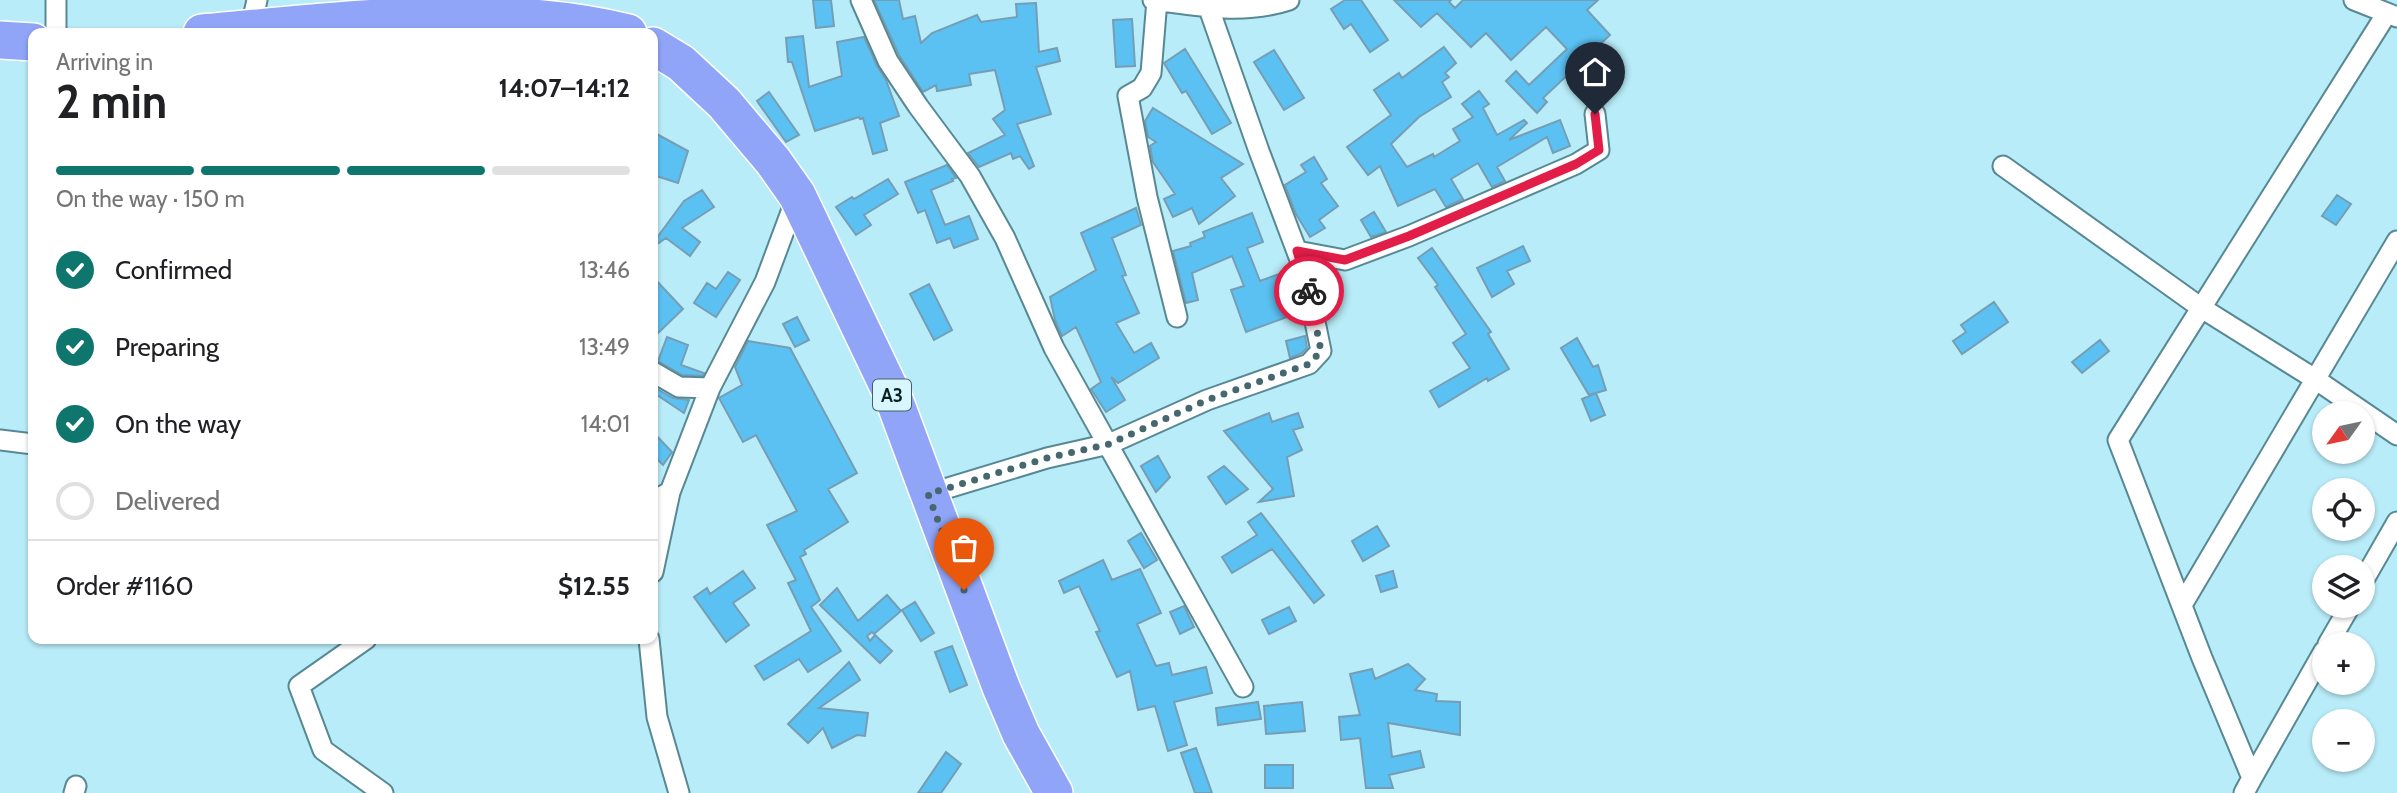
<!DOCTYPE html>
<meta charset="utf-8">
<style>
:root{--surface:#fff;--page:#f6f6f6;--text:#202124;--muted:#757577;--line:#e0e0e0;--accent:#0f766e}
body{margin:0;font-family:Cabin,sans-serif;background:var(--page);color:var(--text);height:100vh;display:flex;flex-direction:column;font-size:26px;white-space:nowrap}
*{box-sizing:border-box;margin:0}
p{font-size:23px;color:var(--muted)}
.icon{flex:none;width:38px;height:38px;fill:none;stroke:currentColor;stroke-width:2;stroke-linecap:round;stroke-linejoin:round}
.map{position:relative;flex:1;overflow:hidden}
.side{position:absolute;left:28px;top:28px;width:630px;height:616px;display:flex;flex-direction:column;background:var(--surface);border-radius:14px;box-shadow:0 2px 5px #0004}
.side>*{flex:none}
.needle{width:46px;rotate:237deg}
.tools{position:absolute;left:2312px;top:401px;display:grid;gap:14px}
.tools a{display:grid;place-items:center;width:63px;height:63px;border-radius:50%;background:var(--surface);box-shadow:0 2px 5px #0004;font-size:35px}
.pin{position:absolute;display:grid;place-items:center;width:60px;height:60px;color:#fff;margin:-72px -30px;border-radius:50% 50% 50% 0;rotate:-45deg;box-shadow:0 0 7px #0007}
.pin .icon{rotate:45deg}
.courier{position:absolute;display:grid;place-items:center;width:70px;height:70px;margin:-35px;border:5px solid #e11d48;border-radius:50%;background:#fff;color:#222;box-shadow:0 2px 9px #0007}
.head em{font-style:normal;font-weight:700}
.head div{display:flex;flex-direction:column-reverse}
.head{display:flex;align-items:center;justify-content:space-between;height:119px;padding:0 28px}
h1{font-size:46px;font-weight:700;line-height:52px}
.bar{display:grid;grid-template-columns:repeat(4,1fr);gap:10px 7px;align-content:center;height:84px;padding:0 28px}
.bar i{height:9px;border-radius:5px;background:var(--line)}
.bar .current{background:var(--accent)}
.bar p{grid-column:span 4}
.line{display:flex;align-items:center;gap:18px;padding:0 28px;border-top:2px solid var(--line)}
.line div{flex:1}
ol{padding:0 28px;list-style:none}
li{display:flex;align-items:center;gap:21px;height:77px}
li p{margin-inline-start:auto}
li .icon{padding:7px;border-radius:50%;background:var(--accent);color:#fff;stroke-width:4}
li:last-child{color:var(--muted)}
li i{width:38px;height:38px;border:4px solid var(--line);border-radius:50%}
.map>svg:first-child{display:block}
</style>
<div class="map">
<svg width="2397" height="793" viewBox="0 0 2397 793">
<rect width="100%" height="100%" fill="#b8ecf8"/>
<path fill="#5bc1f3" stroke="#759eb5" stroke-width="2" d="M813 0H831L834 26 816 28Z
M874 0H899L903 19 915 16 921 43 932 33 977 15 981 22 1017 17 1016 4 1036 3 1039 52 1057 48 1060 61 1036 67 1051 114 1017 124 1034 166 1029 169 1020 156 1013 159 1011 153 979 167 968 153 1005 135 993 119 1005 110 995 70 969 74 971 85 937 91 936 85 923 92 899 55Z
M1345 0H1361L1388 40 1370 52 1351 24 1344 29 1331 9Z
M1394 0H1451L1449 2 1455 8 1463 0H1598L1587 10 1610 35 1543 98 1547 102 1537 113 1506 81 1516 71 1529 85 1567 49 1546 27 1511 60 1486 33 1471 47 1437 13 1421 27Z
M1132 19 1135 66 1116 67 1113 20Z
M803 36 809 87 842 76 837 42 864 37 877 66 886 80 899 116 880 123 887 150 873 154 863 118 860 119 859 117 815 131 792 62H788L786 38Z
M1444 47 1456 63 1445 73 1449 77 1442 82 1451 97 1419 117 1391 144 1407 167 1433 154 1434 157 1460 141 1453 129 1473 117 1462 104 1479 91 1489 104 1483 108 1497 135 1524 120 1527 123 1509 140 1560 120 1570 146 1553 153 1547 137 1497 167 1505 181 1492 187 1478 163 1451 179 1463 199 1446 207 1435 189 1398 206 1380 166 1368 175 1347 147 1391 115 1374 90 1399 73 1402 78Z
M1185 49 1231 123 1212 134 1186 91 1182 93 1164 63Z
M1274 50 1304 98 1284 110 1254 62Z
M769 92 799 135 786 142 757 101Z
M1153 108 1243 164 1221 178 1235 196 1199 224 1192 208 1173 217 1164 199 1175 194 1153 162 1150 146 1156 142 1148 137 1145 121Z
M653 132 688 151 678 183 653 175Z
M1314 157 1327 179 1321 183 1338 206 1319 220 1325 228 1310 237 1296 214 1285 185 1306 172 1301 165Z
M947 165 956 178 952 179 953 181 931 190 945 225 969 216 978 239 954 248 950 238 937 243 925 210 918 213 905 182Z
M888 179 898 194 864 215 871 225 856 235 836 207 852 197 854 199Z
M702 190 714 207 682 228 700 242 690 256 666 238 653 247V243L684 201Z
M2337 195 2351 204 2336 225 2322 216Z
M1136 208 1141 225 1112 238 1126 275 1122 276 1139 313 1116 323 1134 353 1151 343 1159 358 1118 383 1111 377 1125 400 1106 412 1091 389 1101 382 1076 327 1062 336 1055 320 1050 297 1096 270 1081 233Z
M1374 212 1386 232 1371 237 1361 220Z
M1252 213 1263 242 1247 248 1260 281 1279 274 1286 295 1278 298 1287 317 1246 332 1231 290 1244 286 1232 256 1192 273 1198 300 1186 303 1173 251 1191 246 1190 243 1205 237 1203 232Z
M1523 246 1530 261 1507 271 1514 284 1492 297 1477 268Z
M1432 248 1491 332 1488 334 1509 369 1488 381 1487 378 1439 407 1430 391 1470 368 1453 343 1466 334 1435 287 1438 285 1418 258Z
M728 272 740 280 716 317 694 303 707 283 716 289Z
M653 277 683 309 653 338Z
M929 284 952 330 934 340 910 294Z
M1994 302 2008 322 1962 354 1953 341 1966 332 1961 325Z
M797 317 809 340 795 347 783 324Z
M1305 336 1307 348 1302 353 1290 358 1286 341Z
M667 337 688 345 681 365 704 373 703 376 682 375 658 361Z
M1577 338 1593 367 1598 365 1606 390 1589 395 1561 348Z
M2100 340 2109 351 2082 373 2072 362Z
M748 341 790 348 857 473 828 489 848 522 804 550 806 554 800 557 820 600 811 607 841 651 808 672 799 659 764 680 755 666 811 631 788 583 796 580 767 525 797 511 756 435 743 442 719 398 742 385 735 367Z
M657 389 673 398 689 400 684 413 654 393Z
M1596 393 1605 415 1591 421 1582 399Z
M1269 413 1272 422 1298 413 1303 427 1293 430 1302 450 1287 457 1294 496 1259 502 1273 489 1224 431Z
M653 432 672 452 663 465 653 455Z
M1158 456 1170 477 1156 492 1141 466Z
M1224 466 1248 489 1226 504 1208 477Z
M1261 513 1324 595 1314 603 1272 549 1232 573 1222 557 1257 535 1248 522Z
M1377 526 1389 546 1363 561 1352 541Z
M1141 533 1157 560 1144 568 1128 541Z
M1103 560 1112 580 1140 569 1161 613 1137 624 1156 666 1169 663 1172 675 1206 667 1212 693 1174 702 1187 745 1168 751 1155 706 1138 710 1130 671 1117 677 1096 632 1100 631 1079 586 1064 593 1059 581Z
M743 571 755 588 733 603 749 625 726 642 694 597 707 588 710 594Z
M1393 571 1397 587 1381 592 1376 576Z
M837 588 858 621 887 595 901 611 874 634 872 632 867 636 870 641 875 635 892 651 880 663 820 605Z
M915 602 934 633 921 641 902 610Z
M1184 606 1194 627 1180 634 1170 612Z
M1289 607 1296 621 1269 634 1262 620Z
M952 646 967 685 950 692 935 652Z
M849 662 860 680 819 708 868 713 865 736 857 735 832 748 823 728 808 743 788 724Z
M1408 664 1425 679 1415 690 1437 694 1436 701 1460 702V735L1388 723 1392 757 1420 751 1424 767 1389 775 1393 788H1366L1360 738 1341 740 1339 717 1360 715 1350 674 1372 669 1375 679Z
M1258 702 1261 719 1218 725 1216 708Z
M1302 702 1305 731 1266 734 1264 706Z
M1196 748 1212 793H1195L1181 753Z
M946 752 961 764 948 783 941 793H918Z
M1265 765H1293V788H1265Z"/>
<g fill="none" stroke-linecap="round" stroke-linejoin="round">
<defs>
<path id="street" d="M861 0 888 61 918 106 970 176 1005 238 1054 348 1243 687
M1153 0C1199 6 1244 15 1289 0
M1157 0 1151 73 1142 88 1128 96 1147 197 1177 317
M2354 0 2397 17
M251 27 257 0
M56 33V0
M2003 166 2200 307 2315 379 2397 435
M1297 251 1345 260 1409 236 1576 164 1599 150 1595 114
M653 372 679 387 710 388
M0 440 33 444
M928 494 1047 458 1109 444 1207 400 1309 364 1321 351 1305 273 1259 151 1206 0
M653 501 670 492 710 388 765 282 797 196
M653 572 670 492
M2362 583 2397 522
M2182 605 2397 241
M366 639 299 686 323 750 383 793
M649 639 657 717 679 793
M2328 644 2350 606
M2252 778 2324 651
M74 793 76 786
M2244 793 2252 778 2202 658 2118 440 2387 13"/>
<path id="highway" d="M202 33C340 21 496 0 628 33
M0 40 33 42
M653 46 681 63 724 103 773 161 797 195 892 394 1001 687 1021 734 1054 793"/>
</defs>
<use href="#street" stroke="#578994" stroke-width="23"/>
<use href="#highway" stroke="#fff" stroke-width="40"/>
<use href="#street" stroke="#fff" stroke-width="19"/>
<use href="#highway" stroke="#91a5f8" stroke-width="37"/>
</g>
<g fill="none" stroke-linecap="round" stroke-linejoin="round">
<path stroke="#47676e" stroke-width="7" stroke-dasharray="0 12.6" d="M964 590 928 494 1047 458 1109 444 1207 400 1309 364 1321 351 1309 291"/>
<path stroke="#e11d48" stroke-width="9" d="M1309 291 1297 251 1345 260 1409 236 1576 164 1599 150 1595 114"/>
</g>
<g text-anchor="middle" stroke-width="5" stroke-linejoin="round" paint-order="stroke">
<rect fill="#d7f6fd" stroke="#486064" stroke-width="2" x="873" y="379.5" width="38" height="31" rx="5"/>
<g font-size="19" font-weight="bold" fill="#0a1f23">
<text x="892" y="402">A3</text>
</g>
</g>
</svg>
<div class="tools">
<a><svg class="needle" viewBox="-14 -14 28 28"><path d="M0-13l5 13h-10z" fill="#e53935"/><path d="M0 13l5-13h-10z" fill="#757577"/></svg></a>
<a><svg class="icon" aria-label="locate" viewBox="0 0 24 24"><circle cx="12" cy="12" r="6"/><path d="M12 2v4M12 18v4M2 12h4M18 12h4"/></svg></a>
<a><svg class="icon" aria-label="layers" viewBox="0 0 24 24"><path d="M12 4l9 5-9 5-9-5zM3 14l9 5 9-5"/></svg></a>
<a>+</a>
<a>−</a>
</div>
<div class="pin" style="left:964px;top:590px;background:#ea580c"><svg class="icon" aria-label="bag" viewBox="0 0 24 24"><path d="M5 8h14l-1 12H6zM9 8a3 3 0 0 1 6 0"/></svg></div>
<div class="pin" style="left:1595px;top:114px;background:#1f2937"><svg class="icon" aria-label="home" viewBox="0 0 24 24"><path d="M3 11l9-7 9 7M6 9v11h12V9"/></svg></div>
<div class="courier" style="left:1309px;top:291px"><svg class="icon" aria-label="bike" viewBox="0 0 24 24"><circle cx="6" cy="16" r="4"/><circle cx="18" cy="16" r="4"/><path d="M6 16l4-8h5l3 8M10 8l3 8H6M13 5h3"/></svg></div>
<section class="side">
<div class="head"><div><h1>2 min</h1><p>Arriving in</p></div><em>14:07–14:12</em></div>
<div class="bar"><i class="current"></i><i class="current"></i><i class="current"></i><i></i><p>On the way · 150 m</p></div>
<ol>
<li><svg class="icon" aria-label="check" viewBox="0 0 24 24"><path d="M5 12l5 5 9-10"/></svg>Confirmed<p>13:46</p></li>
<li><svg class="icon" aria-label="check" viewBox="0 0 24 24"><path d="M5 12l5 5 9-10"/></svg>Preparing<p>13:49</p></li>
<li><svg class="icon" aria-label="check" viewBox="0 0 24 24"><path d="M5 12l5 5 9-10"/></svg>On the way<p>14:01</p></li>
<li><i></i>Delivered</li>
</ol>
<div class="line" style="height:91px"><div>Order #1160</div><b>$12.55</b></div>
</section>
</div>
